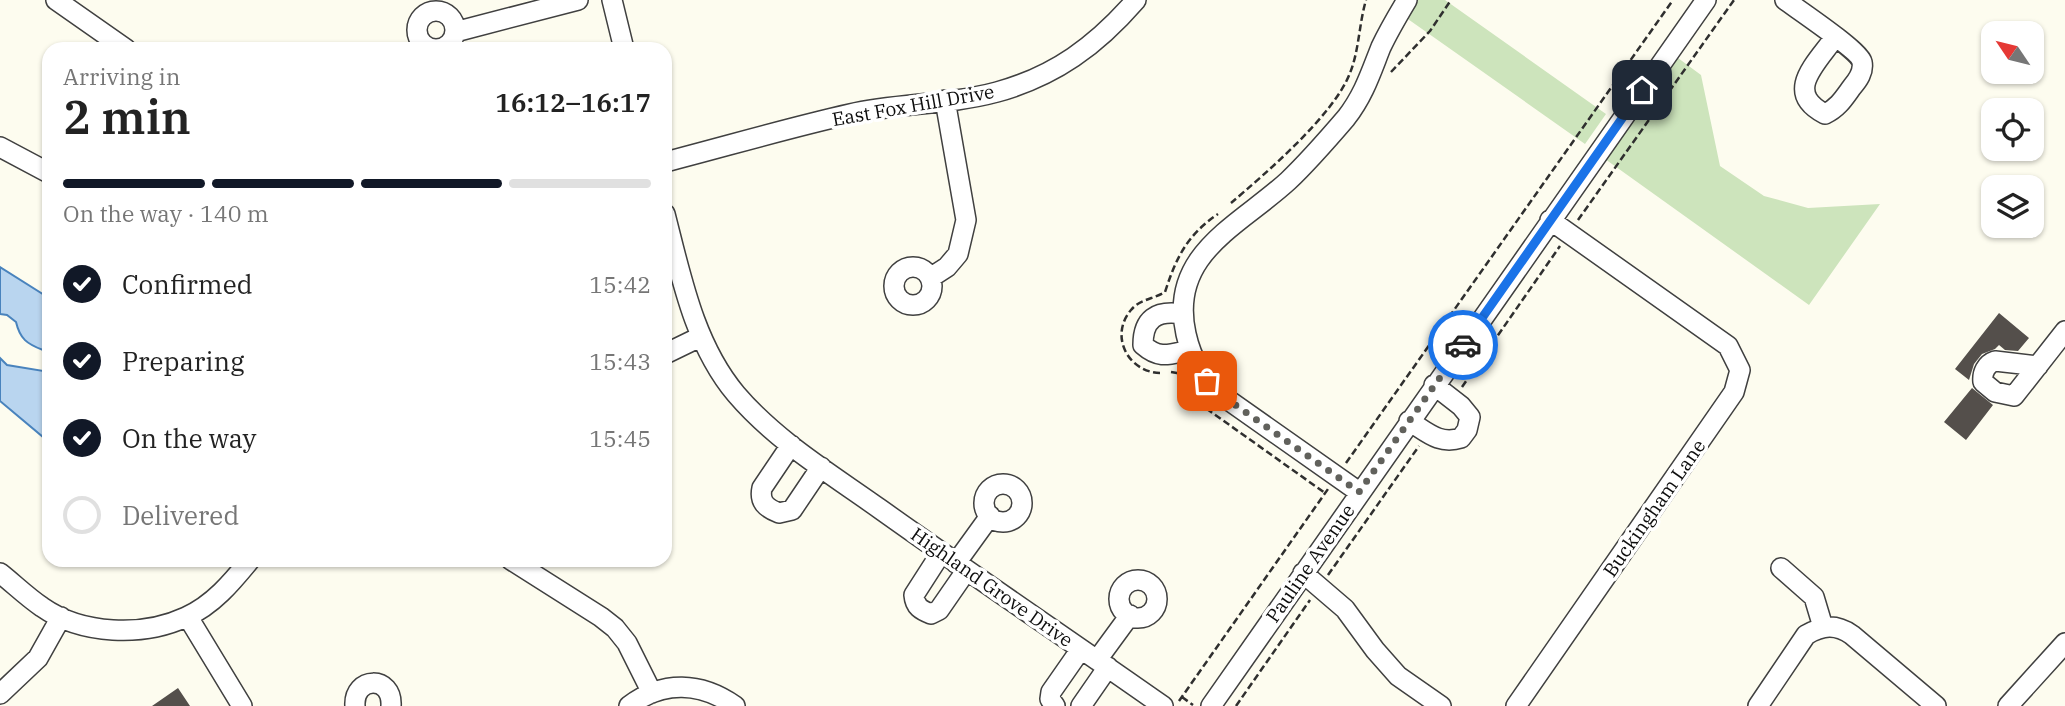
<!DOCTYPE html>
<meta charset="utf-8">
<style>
:root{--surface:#fff;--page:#f6f6f6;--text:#222;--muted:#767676;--line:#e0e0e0;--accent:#111827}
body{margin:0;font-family:"IBM Plex Serif",serif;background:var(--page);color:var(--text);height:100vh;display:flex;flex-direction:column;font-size:26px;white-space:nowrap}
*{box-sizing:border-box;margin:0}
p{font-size:23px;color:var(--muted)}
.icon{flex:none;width:38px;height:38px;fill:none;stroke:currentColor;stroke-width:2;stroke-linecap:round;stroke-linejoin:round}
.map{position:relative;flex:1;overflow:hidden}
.side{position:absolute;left:42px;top:42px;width:630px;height:525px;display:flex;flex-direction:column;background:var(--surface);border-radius:21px;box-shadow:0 2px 5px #0004}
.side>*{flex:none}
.needle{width:46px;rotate:305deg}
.fabs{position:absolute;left:1981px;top:21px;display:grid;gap:14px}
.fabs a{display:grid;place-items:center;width:63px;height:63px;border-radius:14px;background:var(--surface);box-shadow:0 2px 5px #0004;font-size:35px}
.pin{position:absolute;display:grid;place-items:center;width:60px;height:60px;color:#fff;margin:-30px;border-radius:14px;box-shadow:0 4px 10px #0006}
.courier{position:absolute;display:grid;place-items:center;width:70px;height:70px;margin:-35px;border:5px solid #1a73e8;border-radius:50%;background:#fff;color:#222;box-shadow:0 2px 9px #0007}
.summary em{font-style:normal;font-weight:600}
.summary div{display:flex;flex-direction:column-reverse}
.summary{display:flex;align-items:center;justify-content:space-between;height:119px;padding:0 21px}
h1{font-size:46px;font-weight:600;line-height:52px}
.bar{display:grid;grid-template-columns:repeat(4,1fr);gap:10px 7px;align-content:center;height:84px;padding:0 21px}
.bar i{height:9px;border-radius:5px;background:var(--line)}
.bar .on{background:var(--accent)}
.bar p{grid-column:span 4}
ol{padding:0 21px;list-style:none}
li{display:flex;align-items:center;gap:21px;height:77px}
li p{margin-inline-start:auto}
li .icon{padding:7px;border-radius:50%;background:var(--accent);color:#fff;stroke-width:4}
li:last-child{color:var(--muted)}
li i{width:38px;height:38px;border:4px solid var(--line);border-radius:50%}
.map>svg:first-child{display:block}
</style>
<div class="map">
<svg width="2065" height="706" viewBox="0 0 2065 706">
<rect width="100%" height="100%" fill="#fdfcef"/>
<path fill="#cde4bc" d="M1417 0H1445L1606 114 1585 144 1405 17Z
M1678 58 1701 75 1720 166 1764 196 1808 208 1880 204 1809 305 1605 159Z"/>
<path fill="#b9d5ef" stroke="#4983bd" stroke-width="2" d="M0 267 49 298V347L43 350C27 344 20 339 16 322L7 315 0 314Z
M0 358 7 365 43 371 49 360V442L0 401Z"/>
<path fill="#544f4b" d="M1999 313 2029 338 2018 351 2005 350 1999 345 1995 349 1982 354 1974 364 1969 380 1955 369Z
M1972 388 1993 405 1966 440 1944 422Z
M178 688 190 706H152Z"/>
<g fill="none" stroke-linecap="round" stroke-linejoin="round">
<defs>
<path id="minor" d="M56 0 126 49
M612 0 624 49
M1785 0C1797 9 1860 51 1862 62 1864 72 1858 80 1852 87 1844 98 1838 108 1825 114 1783 92 1816 64 1835 37
M417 30a19 19 0 1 1 38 0a19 19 0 1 1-38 0Z
M455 32 578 0
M0 147 49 173
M665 162C727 146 788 128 850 114 898 103 949 105 997 92 1055 76 1096 46 1136 0
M665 214C681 276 694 344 736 394 776 441 831 474 880 509 974 576 1069 640 1163 706
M894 286a19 19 0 1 1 38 0a19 19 0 1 1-38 0Z
M930 278 947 267 958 254 966 220 945 100
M1182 314C1156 310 1143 319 1143 345 1160 360 1170 354 1190 350
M665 354 700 337
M2038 366 1995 361C1986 364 1982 373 1983 382L1995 392 2014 396 2065 331
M1409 421C1427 432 1439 445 1461 438L1467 430 1470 417 1461 406 1434 385
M791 445 762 488C759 502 766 508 779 513L792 510 821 467
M984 503a19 19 0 1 1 38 0a19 19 0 1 1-38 0Z
M1359 492 1224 397C1203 378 1192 361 1186 334 1168 254 1239 226 1288 181 1308 162 1328 139 1346 118 1364 95 1371 72 1381 47 1389 30 1398 15 1407 0
M941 553 914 595C915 607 921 610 931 614L939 610 966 571
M511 560 601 617 615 628 627 643 652 693
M956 563 990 516
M1781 568 1814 597 1823 627
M0 573C14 584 27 597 42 607 82 635 143 637 186 617 213 605 232 582 250 560
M1303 573 1345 609 1375 650 1398 676 1441 706
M1119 599a19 19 0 1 1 38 0a19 19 0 1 1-38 0Z
M188 617 242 706
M1097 660 1130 615
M0 694 38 658 61 617
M355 706C353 676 393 675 391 706
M629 706C663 680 701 682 735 706
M1055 706 1050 699 1051 692 1081 649
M1081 706 1108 667
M1211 706 1706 0
M1516 706 1734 392 1740 370 1728 346 1550 220
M1758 706 1806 635C1823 625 1836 624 1852 635L1936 706
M2008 706 2065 643"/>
</defs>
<use href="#minor" stroke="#404040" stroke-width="22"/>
<path stroke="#2f2f2f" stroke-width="2.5" stroke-dasharray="7 3.5" stroke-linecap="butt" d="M1391 72 1430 31 1451 0
M1231 203C1266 173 1334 115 1350 73 1359 51 1359 24 1366 0
M1578 220 1734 0
M1171 372 1177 373 1193 396 1207 409 1325 493
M1160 373C1128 372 1109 336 1131 310 1140 299 1154 299 1165 292 1176 258 1187 235 1218 214
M1462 387 1560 246
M1346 463 1673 0
M1328 575 1419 446
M1182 697 1193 705
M1179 701 1328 489
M1236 706 1310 600"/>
<use href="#minor" stroke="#fff" stroke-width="19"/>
</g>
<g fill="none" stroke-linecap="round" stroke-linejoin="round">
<path stroke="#61615c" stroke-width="7" stroke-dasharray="0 12.6" d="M1207 381 1224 397 1359 492 1463 345"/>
<path stroke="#1a73e8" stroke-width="9" d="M1463 345 1642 90"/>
</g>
<g text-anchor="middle" stroke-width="7" stroke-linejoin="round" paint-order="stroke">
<g font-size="19" fill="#0d0d0d" stroke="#fff">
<text transform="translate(913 105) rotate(-10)" y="7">East Fox Hill Drive</text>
<text transform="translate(1654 508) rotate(-55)" y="7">Buckingham Lane</text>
<text transform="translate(1310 563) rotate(-55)" y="7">Pauline Avenue</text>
<text transform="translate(992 587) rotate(35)" y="7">Highland Grove Drive</text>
</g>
</g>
</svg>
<div class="fabs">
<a><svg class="needle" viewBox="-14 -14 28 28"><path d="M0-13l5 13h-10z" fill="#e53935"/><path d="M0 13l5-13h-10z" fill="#767676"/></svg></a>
<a><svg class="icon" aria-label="locate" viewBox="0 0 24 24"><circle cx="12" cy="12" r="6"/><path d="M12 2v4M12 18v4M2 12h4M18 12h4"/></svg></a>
<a><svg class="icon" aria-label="layers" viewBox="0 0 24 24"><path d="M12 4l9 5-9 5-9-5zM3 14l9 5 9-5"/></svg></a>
</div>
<div class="pin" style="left:1207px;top:381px;background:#ea580c"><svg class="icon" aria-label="bag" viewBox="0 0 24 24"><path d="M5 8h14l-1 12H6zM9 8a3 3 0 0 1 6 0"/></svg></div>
<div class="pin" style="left:1642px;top:90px;background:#1f2937"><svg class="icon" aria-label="home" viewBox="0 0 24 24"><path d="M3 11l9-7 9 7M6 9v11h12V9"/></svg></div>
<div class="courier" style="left:1463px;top:345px"><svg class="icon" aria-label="car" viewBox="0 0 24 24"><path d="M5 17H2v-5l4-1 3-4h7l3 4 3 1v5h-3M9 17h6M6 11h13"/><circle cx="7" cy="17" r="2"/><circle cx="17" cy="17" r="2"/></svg></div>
<section class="side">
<div class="summary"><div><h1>2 min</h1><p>Arriving in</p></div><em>16:12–16:17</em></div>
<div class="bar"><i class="on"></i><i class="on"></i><i class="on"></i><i></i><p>On the way · 140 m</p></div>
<ol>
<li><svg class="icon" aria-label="check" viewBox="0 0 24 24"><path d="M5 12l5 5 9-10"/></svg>Confirmed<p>15:42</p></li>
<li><svg class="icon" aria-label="check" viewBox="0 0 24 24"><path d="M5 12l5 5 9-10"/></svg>Preparing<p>15:43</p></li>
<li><svg class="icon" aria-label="check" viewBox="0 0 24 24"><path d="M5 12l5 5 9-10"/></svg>On the way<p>15:45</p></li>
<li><i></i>Delivered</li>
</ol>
</section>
</div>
